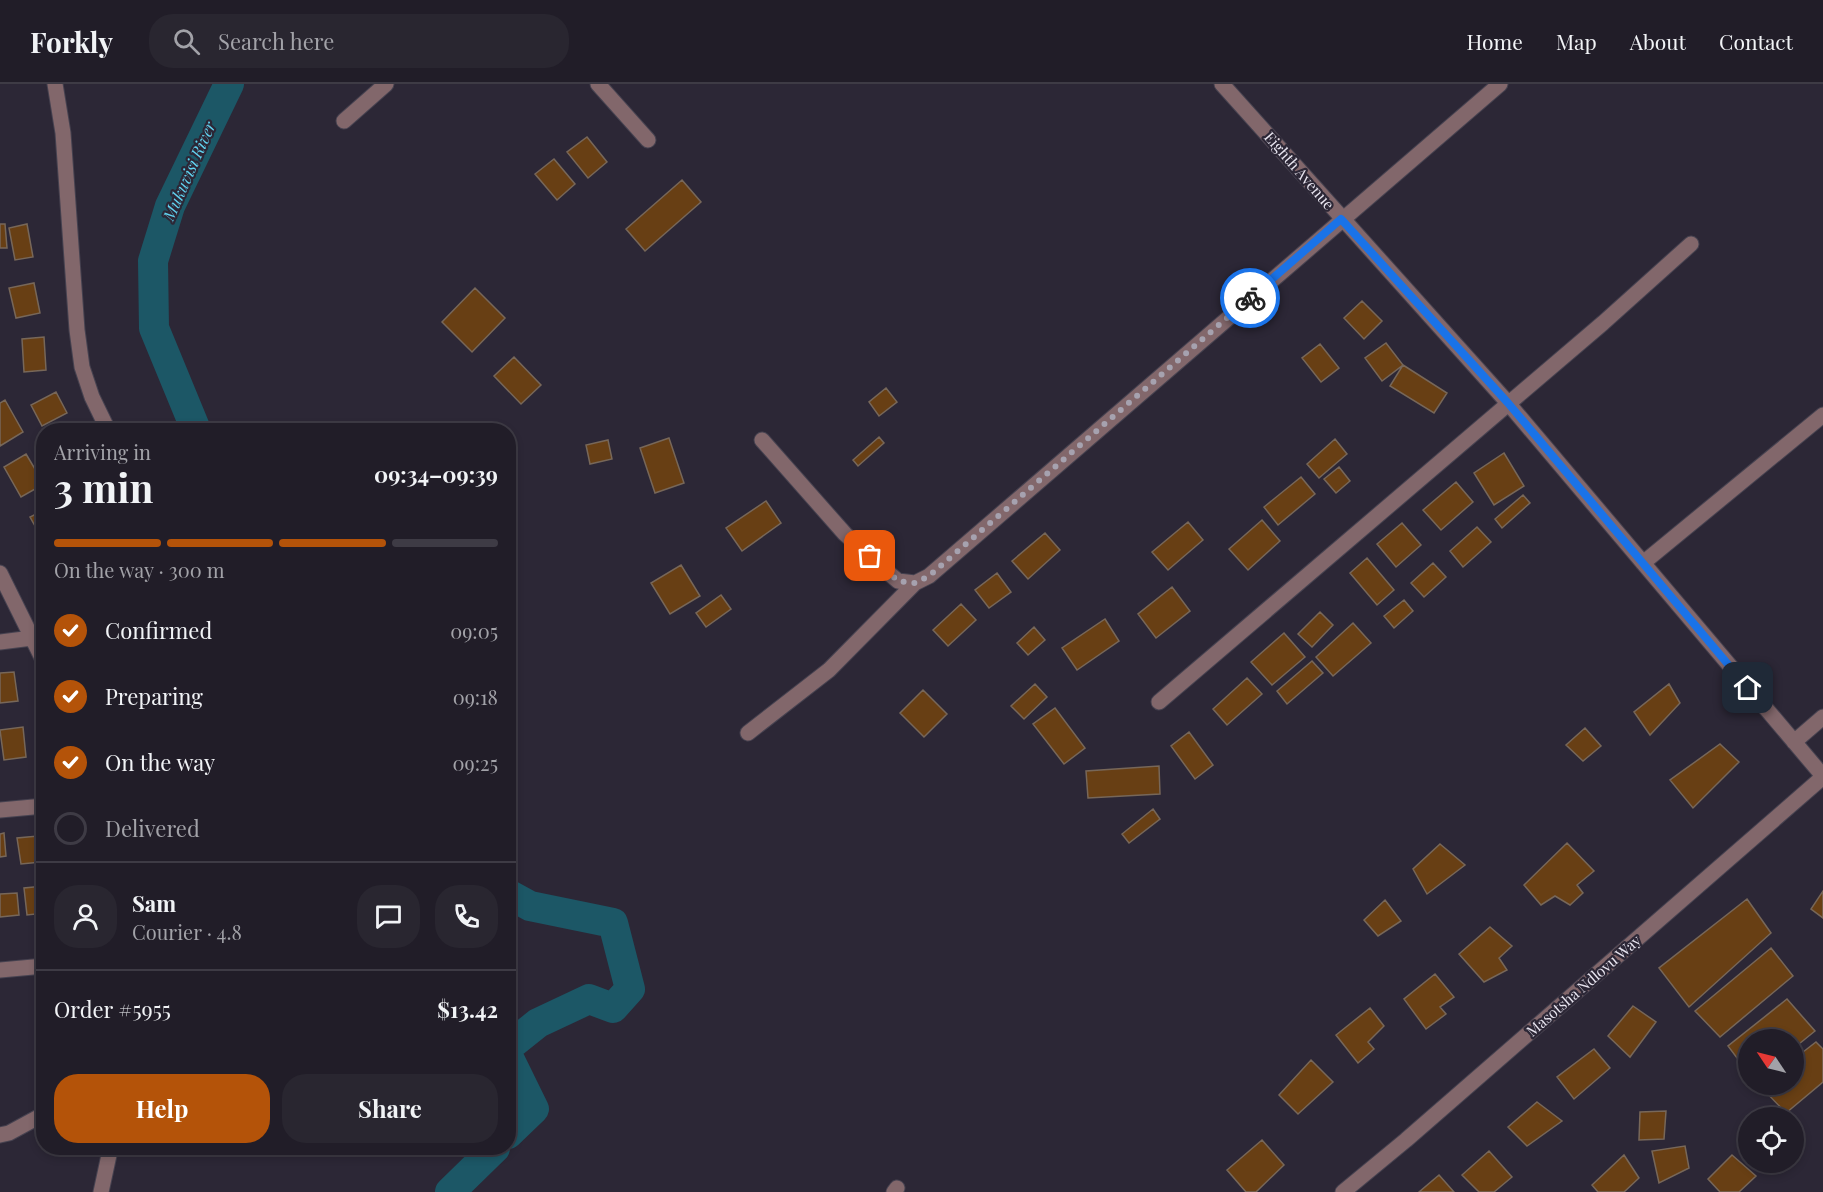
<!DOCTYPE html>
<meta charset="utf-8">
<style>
:root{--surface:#211d28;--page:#292630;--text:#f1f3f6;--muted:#a2a2a8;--line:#3e3b45;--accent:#b45309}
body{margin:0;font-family:"Playfair Display",serif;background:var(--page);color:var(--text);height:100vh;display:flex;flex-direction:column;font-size:22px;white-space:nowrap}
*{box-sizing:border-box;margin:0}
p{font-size:20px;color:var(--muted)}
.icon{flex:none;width:33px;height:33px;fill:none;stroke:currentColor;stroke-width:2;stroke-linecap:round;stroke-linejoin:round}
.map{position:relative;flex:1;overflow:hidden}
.sheet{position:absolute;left:36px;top:339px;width:480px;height:732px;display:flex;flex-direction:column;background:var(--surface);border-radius:24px;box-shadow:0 3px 9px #0003,0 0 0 2px var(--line)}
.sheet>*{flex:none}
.needle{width:39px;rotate:305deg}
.buttons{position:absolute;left:1738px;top:945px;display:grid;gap:12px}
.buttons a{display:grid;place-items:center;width:66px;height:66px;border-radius:50%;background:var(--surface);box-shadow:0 3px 9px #0003,0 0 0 2px var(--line);font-size:30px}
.pin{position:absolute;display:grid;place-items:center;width:51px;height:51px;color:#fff;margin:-26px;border-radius:12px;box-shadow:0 3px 9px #0006}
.courier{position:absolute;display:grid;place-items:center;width:60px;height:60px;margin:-30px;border:4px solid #1a73e8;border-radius:50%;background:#fff;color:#222;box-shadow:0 2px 8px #0007}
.overview em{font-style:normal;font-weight:700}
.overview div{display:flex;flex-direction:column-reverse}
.overview{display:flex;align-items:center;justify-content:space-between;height:102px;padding:0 18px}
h1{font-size:39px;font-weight:700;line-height:45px}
.bar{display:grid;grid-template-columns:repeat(4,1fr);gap:9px 6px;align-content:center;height:72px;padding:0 18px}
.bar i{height:8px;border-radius:4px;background:var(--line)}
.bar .selected{background:var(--accent)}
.bar p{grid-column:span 4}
.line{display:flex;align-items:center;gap:15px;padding:0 18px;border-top:2px solid var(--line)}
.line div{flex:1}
.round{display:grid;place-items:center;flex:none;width:63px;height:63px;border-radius:24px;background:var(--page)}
ol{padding:0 18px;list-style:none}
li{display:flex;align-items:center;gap:18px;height:66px}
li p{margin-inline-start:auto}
li .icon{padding:6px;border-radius:50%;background:var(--accent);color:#fff;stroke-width:4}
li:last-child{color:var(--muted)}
li i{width:33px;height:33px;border:3px solid var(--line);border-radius:50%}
.action{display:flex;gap:12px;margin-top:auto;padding:12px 18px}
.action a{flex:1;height:69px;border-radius:24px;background:var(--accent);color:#fff;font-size:24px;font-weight:700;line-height:69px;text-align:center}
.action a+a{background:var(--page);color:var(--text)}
header{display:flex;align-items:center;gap:36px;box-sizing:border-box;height:84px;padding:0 30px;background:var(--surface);border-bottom:2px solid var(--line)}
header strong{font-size:28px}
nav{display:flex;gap:33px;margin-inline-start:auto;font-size:21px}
.search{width:420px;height:54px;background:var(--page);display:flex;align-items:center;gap:15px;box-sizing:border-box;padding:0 21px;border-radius:24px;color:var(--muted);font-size:22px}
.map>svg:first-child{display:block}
</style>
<header>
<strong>Forkly</strong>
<div class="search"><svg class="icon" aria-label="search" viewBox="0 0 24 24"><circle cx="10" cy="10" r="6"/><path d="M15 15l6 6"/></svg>Search here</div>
<nav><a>Home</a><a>Map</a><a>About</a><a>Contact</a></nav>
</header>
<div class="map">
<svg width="1823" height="1108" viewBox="0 0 1823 1108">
<rect width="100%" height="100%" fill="#2c2736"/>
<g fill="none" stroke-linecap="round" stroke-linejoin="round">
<path stroke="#1c5766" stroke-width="30" d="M196 346 154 244 153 177 170 122 229 0
M508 810 530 822 613 839 630 905 613 924 589 915 538 939 508 963
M508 972 534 1025 508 1050
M450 1108 495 1064"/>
</g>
<path fill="#683f14" stroke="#776759" stroke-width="1.5" d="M587 53 607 78 588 94 567 68Z
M554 75 575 100 557 116 535 90Z
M682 96 701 118 645 167 626 145Z
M0 140H5L7 164H0Z
M27 140 33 173 15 176 9 144Z
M34 199 40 229 16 234 9 204Z
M475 204 505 234 472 268 442 238Z
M1362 217 1382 237 1364 255 1344 234Z
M44 253 46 286 24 288 22 255Z
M1386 259 1403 281 1382 297 1365 274Z
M1320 260 1339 284 1321 298 1302 274Z
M514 273 541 301 521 320 494 292Z
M1403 281 1447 309 1434 329 1390 302Z
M886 304 897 318 879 332 869 318Z
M56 308 67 329 42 342 31 321Z
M5 316 23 348 0 362V319Z
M879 353 884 359 858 382 853 376Z
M669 354 684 399 655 409 640 364Z
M1335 355 1347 370 1319 394 1307 380Z
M608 356 612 375 590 380 586 361Z
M1504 369 1524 402 1494 421 1474 389Z
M26 370 44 400 21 413 4 383Z
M1339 383 1350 397 1336 409 1324 395Z
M1301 393 1315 410 1278 441 1264 423Z
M1456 398 1473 418 1441 446 1423 426Z
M1523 411 1530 419 1502 444 1495 435Z
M766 417 781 439 742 467 726 444Z
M44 426V458L30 433Z
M1262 436 1280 457 1248 486 1229 465Z
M1188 438 1203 456 1168 486 1152 468Z
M1402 439 1421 461 1396 483 1377 460Z
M1477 443 1491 458 1463 483 1450 467Z
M1045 449 1060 466 1028 495 1012 477Z
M1367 474 1394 506 1377 521 1350 489Z
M1433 479 1446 493 1424 513 1411 499Z
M681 481 700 512 670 530 651 499Z
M997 489 1011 508 989 524 975 506Z
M1172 503 1190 527 1156 554 1138 530Z
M721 511 731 525 706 543 696 529Z
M1404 516 1413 527 1394 544 1384 532Z
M961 520 976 536 948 562 933 546Z
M1320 528 1333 541 1312 563 1298 550Z
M1105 535 1119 557 1077 586 1062 564Z
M1353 539 1371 559 1333 592 1316 573Z
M1034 543 1045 556 1028 571 1017 559Z
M1284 549 1305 573 1272 601 1251 578Z
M1312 577 1323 589 1287 620 1277 607Z
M14 588 18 617 0 619V589Z
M1247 594 1262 610 1227 641 1213 625Z
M1035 600 1047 613 1024 635 1011 622Z
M1669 600 1680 619 1650 651 1634 628Z
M923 606 947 630 924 653 900 629Z
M1055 624 1085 664 1064 680 1033 640Z
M23 643 26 673 4 676 0 646Z
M1585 644 1601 662 1583 677 1566 661Z
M1189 648 1213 681 1195 695 1171 662Z
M1720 660 1739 678 1693 724 1670 696Z
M1159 682 1160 710 1088 714 1086 687Z
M1153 725 1160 735 1129 759 1122 750Z
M4 749 6 772 0 773V750Z
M38 752 41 778 21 780 17 754Z
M1567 759 1594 787 1577 801 1583 809 1570 821 1555 812 1541 821 1524 801Z
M1440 760 1465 781 1427 810 1413 785Z
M44 802V829L27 831 24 804Z
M1823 807V834L1811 825Z
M17 809 19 831 0 833V810Z
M1747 815 1771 849 1689 923 1659 884Z
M1385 816 1401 837 1378 852 1364 836Z
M1490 843 1512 862 1499 874 1507 886 1484 898 1459 870Z
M1771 864 1793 892 1720 953 1695 927Z
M1435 890 1454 913 1440 923 1446 930 1426 945 1404 915Z
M1787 915 1815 947 1794 964V956H1749V990L1728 962Z
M1633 922 1656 938 1630 973 1608 952Z
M1370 924 1384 942 1368 958 1374 965 1358 979 1336 951Z
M1816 958 1823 965V998L1786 1029 1760 1002 1794 1000V975Z
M1594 965 1610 984 1574 1015 1557 993Z
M1311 976 1333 998 1298 1030 1279 1011Z
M1537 1018 1562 1037 1527 1062 1508 1043Z
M1666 1027 1664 1055 1639 1056 1640 1028Z
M1262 1056 1284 1081 1256 1108H1246L1227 1086Z
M1685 1062 1689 1084 1659 1099 1652 1067Z
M1489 1067 1512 1093 1494 1108H1479L1462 1091Z
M1624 1071 1639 1094 1624 1108H1598L1592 1101Z
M1732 1071 1756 1092 1739 1108H1720L1708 1095Z
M1439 1091 1454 1108H1419Z"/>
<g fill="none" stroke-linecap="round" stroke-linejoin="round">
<defs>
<path id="minor" d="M55 0 63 49 77 246 82 283 92 313 108 346
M598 0 648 56
M1222 0 1508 319 1823 692
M344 37 386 0
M762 356 845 450 885 486 898 497 915 499 929 492 1500 0
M1643 479 1823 331
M0 489 44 578
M0 558 32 554
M1159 618 1603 239 1691 160
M748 649 829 586 915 499
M1794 658 1823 633
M0 726 44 722
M0 886 44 882
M0 1051 9 1049 44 1030
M101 1108 109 1071 106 1064
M894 1108 897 1104
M1343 1108 1406 1056 1823 693"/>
</defs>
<use href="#minor" stroke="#464250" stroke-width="17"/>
<use href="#minor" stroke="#82676b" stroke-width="15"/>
</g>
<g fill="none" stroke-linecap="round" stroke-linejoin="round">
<path stroke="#a6a2af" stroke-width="6" stroke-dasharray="0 10.8" d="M870 472 898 497 915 499 929 492 1250 214"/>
<path stroke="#1a73e8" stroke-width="8" d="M1250 214 1341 135 1508 319 1748 604"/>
</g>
<g text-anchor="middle" stroke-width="4.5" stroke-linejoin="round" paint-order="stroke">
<g font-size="15" fill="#e8e5f0" stroke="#2c2736">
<text transform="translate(1299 87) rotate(49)" y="5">Eighth Avenue</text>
<text transform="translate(1584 902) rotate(-41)" y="5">Masotsha Ndlovu Way</text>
</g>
<g font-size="16" font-style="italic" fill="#61d3f0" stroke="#2c2736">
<text transform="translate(189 87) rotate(-66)" y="6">Mukuvisi River</text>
</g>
</g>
</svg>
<div class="buttons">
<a><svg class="needle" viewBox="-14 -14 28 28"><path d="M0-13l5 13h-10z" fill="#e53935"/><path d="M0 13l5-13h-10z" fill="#a2a2a8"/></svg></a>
<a><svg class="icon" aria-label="locate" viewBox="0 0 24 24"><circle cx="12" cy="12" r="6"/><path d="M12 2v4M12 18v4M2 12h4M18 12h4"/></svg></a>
</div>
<div class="pin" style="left:870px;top:472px;background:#ea580c"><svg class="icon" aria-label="bag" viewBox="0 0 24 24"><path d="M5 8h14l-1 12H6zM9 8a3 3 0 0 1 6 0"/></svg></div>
<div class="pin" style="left:1748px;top:604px;background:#1f2937"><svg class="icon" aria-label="home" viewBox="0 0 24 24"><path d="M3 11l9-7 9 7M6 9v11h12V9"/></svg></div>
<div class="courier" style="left:1250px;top:214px"><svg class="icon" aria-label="bike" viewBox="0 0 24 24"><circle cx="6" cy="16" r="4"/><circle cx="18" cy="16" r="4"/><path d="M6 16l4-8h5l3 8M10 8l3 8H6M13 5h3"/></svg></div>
<section class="sheet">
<div class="overview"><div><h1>3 min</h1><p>Arriving in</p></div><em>09:34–09:39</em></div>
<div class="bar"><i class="selected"></i><i class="selected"></i><i class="selected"></i><i></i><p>On the way · 300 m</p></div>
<ol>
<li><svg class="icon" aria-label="check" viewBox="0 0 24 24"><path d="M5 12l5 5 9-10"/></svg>Confirmed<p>09:05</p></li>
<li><svg class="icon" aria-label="check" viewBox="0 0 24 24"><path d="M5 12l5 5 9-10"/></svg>Preparing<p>09:18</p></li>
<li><svg class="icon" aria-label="check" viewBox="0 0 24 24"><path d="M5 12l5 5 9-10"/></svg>On the way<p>09:25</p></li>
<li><i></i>Delivered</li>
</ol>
<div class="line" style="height:108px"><a class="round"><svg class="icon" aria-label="person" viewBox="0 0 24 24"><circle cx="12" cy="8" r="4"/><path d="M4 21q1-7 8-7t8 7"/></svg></a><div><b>Sam</b><p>Courier · 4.8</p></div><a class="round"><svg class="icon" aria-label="chat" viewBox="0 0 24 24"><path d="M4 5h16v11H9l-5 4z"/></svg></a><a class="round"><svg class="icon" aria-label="phone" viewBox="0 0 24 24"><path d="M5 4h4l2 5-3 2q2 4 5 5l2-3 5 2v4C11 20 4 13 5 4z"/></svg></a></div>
<div class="line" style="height:78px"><div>Order #5955</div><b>$13.42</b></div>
<div class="action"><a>Help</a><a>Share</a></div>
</section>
</div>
